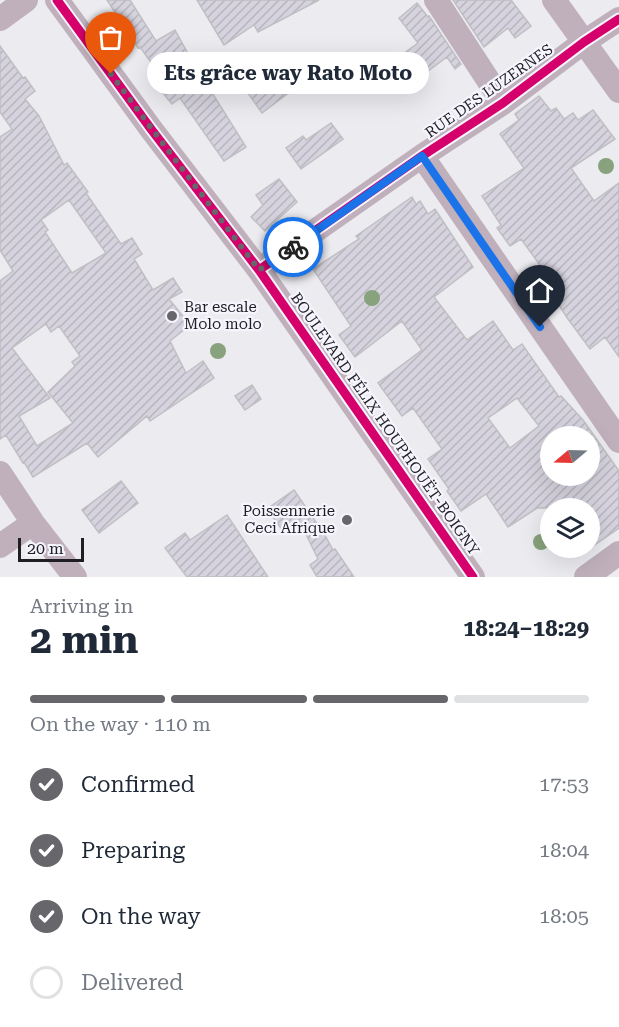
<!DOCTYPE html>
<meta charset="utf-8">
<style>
:root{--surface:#fff;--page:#f6f6f7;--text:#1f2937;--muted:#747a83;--line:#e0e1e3;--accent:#66666b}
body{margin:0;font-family:"Roboto Serif",serif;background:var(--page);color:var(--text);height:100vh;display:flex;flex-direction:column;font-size:22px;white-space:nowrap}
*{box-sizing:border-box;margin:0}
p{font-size:20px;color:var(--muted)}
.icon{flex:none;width:33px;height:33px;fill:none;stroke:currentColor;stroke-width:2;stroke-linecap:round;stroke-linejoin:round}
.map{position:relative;height:577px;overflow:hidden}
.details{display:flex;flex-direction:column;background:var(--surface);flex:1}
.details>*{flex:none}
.needle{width:39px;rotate:251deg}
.tools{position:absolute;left:540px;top:426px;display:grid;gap:12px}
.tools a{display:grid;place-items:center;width:60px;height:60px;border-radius:50%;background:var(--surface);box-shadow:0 6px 24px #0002;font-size:30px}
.scale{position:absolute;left:18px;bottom:15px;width:66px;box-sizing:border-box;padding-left:6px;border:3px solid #1f1f23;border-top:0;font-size:16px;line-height:21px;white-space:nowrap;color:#1f1f23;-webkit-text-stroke:4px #f6f5fe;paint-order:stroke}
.pin{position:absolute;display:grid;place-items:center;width:51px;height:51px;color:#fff;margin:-62px -26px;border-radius:50% 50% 50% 0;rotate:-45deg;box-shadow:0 0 6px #0007}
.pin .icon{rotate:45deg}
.courier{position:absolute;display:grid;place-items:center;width:60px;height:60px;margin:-30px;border:4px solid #1a73e8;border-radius:50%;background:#fff;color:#222;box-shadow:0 2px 8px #0007}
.bubble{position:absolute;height:42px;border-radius:21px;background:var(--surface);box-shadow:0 6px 24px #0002;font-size:20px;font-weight:700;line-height:42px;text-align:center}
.overview em{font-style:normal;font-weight:700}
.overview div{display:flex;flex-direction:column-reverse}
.overview{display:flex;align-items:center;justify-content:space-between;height:102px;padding:0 30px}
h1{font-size:39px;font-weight:700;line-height:45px}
.bar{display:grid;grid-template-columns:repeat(4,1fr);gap:9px 6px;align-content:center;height:72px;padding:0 30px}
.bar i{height:8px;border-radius:4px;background:var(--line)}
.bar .current{background:var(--accent)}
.bar p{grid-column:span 4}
ol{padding:0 30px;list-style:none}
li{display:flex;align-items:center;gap:18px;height:66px}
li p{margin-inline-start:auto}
li .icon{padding:6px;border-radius:50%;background:var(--accent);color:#fff;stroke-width:4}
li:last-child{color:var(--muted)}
li i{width:33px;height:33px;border:3px solid var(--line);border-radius:50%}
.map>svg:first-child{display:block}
</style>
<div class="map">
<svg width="619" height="577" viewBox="0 0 619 577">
<defs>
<pattern id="building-hatch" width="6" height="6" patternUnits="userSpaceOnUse" patternTransform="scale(1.5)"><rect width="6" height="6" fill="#d6d3de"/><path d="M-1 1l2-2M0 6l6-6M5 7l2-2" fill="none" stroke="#b7b5be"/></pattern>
</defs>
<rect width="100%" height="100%" fill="#ebebf0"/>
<path fill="url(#building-hatch)" stroke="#c0bfc3" stroke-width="1.5" fill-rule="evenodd" d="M107 0H130L156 41 175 30 191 59 246 147 224 161 180 98 172 104 153 81 160 75 140 47 138 48Z
M197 0H319L258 32 254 25 224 45Z
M453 0H511L531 26 515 38 508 28 484 47Z
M417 3 428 17 429 16 461 64 455 69 447 57 405 88 388 65 418 43 399 18Z
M0 46 23 78 25 77 35 91 25 99 39 116 64 165 67 163 88 192 86 193 121 244 132 238 142 254 134 259 153 290 173 278 182 292 169 299 190 325 170 341 186 373 203 361 214 378 150 421 147 416 98 457 87 443 33 477 24 462 23 463 6 435 0 439V281L13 271 0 250V137L12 129 0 112ZM69 200 106 253 72 273 45 232 48 230 41 220ZM46 324 51 332 59 326 80 356 72 362 75 366 48 392 73 423 37 446 19 416 50 398 12 348Z
M274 68 291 91 262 113 245 89Z
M539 96 551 111 556 108 564 119 573 113 578 120 593 110 615 139 571 168 594 201 619 183V357L605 337 590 349 568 319 547 287 553 283 521 239 510 246 497 228 501 225 482 196 524 168 500 134 519 120 515 114Z
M331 123 343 139 301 169 286 148 303 136 306 140Z
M279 179 297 202 265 231 251 217 263 205 256 195Z
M412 197 416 204 420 201 428 214 435 209 473 267 434 297 467 340 493 321 513 350 522 344 559 397 561 396 583 420 619 471V528L590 548V508H537L508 527 486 494 461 511 447 491 449 489 428 459 442 449 413 408 402 416 378 383 422 350 402 321 355 357 339 335 351 326 313 269 359 239 356 236ZM517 398 539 426 510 448 488 418ZM550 436H590V476H550Z
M252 385 261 399 245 410 235 396Z
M121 481 138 503 99 533 82 510Z
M294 490 318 525 319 524 333 550 335 549 354 577H317L310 565 318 559 299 520 283 531 267 509Z
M227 515 268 577H187L165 548 185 533 190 540Z"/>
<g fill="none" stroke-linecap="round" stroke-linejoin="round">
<path stroke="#bfb0bc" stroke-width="24" d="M57 0 151 129 259 270 473 577
M436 0 503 103
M554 0 619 91
M0 19 26 0
M422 156 619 441
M259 270 422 156 503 103 584 42 619 19
M0 473 33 523 75 577
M0 546 33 523
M586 577 619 553"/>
<defs>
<path id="cycleway" d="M57 0 151 129 259 270 473 577
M259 270 422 156 503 103 584 42 619 19"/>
</defs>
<use href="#cycleway" stroke="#f6f5fe" stroke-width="13"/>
<use href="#cycleway" stroke="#d6006c" stroke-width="9"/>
</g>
<g fill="#87a27c">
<circle cx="606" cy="166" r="8"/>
<circle cx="372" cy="298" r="8"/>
<circle cx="218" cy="351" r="8"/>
<circle cx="541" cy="542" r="8"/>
</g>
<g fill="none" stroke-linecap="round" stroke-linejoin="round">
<path stroke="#66666b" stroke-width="6" stroke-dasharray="0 10.8" d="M111 74 152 129 259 270 293 247"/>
<path stroke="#1a73e8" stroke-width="8" d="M293 247 422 156 540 327"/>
</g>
<g fill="#66666b" stroke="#f6f5fe" stroke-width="2">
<circle cx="172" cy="316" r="6"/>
<circle cx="347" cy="520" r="6"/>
</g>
<g text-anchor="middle" stroke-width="4.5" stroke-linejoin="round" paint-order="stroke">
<g font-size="15" fill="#1f1f23" stroke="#f6f5fe">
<text transform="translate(489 91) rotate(-35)" y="5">RUE DES LUZERNES</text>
<text transform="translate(385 424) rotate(55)" y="5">BOULEVARD FÉLIX HOUPHOUËT-BOIGNY</text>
</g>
<g font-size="15" fill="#1f1f23" stroke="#f6f5fe" text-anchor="start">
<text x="184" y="312">Bar escale<tspan x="184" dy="17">Molo molo</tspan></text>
<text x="335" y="516" text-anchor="end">Poissennerie<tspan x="335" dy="17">Ceci Afrique</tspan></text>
</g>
</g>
</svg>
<div class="tools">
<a><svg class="needle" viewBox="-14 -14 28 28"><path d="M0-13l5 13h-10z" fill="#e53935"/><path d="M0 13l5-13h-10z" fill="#747a83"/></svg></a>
<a><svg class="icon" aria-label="layers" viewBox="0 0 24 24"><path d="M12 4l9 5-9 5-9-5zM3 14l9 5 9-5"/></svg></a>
</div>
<div class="scale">20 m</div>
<div class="pin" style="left:111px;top:74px;background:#ea580c"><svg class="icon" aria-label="bag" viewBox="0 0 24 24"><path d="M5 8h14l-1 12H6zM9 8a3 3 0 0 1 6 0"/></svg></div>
<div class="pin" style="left:540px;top:327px;background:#1f2937"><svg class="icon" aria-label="home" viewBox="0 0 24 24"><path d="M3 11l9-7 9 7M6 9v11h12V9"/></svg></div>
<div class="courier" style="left:293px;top:247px"><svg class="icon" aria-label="bike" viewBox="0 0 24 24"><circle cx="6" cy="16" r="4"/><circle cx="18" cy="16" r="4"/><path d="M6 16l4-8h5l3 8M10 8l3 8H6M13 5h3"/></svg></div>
<div class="bubble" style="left:147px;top:52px;width:282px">Ets grâce way Rato Moto</div>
</div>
<section class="details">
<div class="overview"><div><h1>2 min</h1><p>Arriving in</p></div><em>18:24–18:29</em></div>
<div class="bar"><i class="current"></i><i class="current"></i><i class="current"></i><i></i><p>On the way · 110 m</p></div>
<ol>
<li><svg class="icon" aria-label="check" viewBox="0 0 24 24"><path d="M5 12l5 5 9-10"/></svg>Confirmed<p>17:53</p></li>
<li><svg class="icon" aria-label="check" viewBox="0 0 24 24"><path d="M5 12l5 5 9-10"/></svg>Preparing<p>18:04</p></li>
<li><svg class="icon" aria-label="check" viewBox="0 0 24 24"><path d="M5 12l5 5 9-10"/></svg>On the way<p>18:05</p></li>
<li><i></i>Delivered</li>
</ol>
</section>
